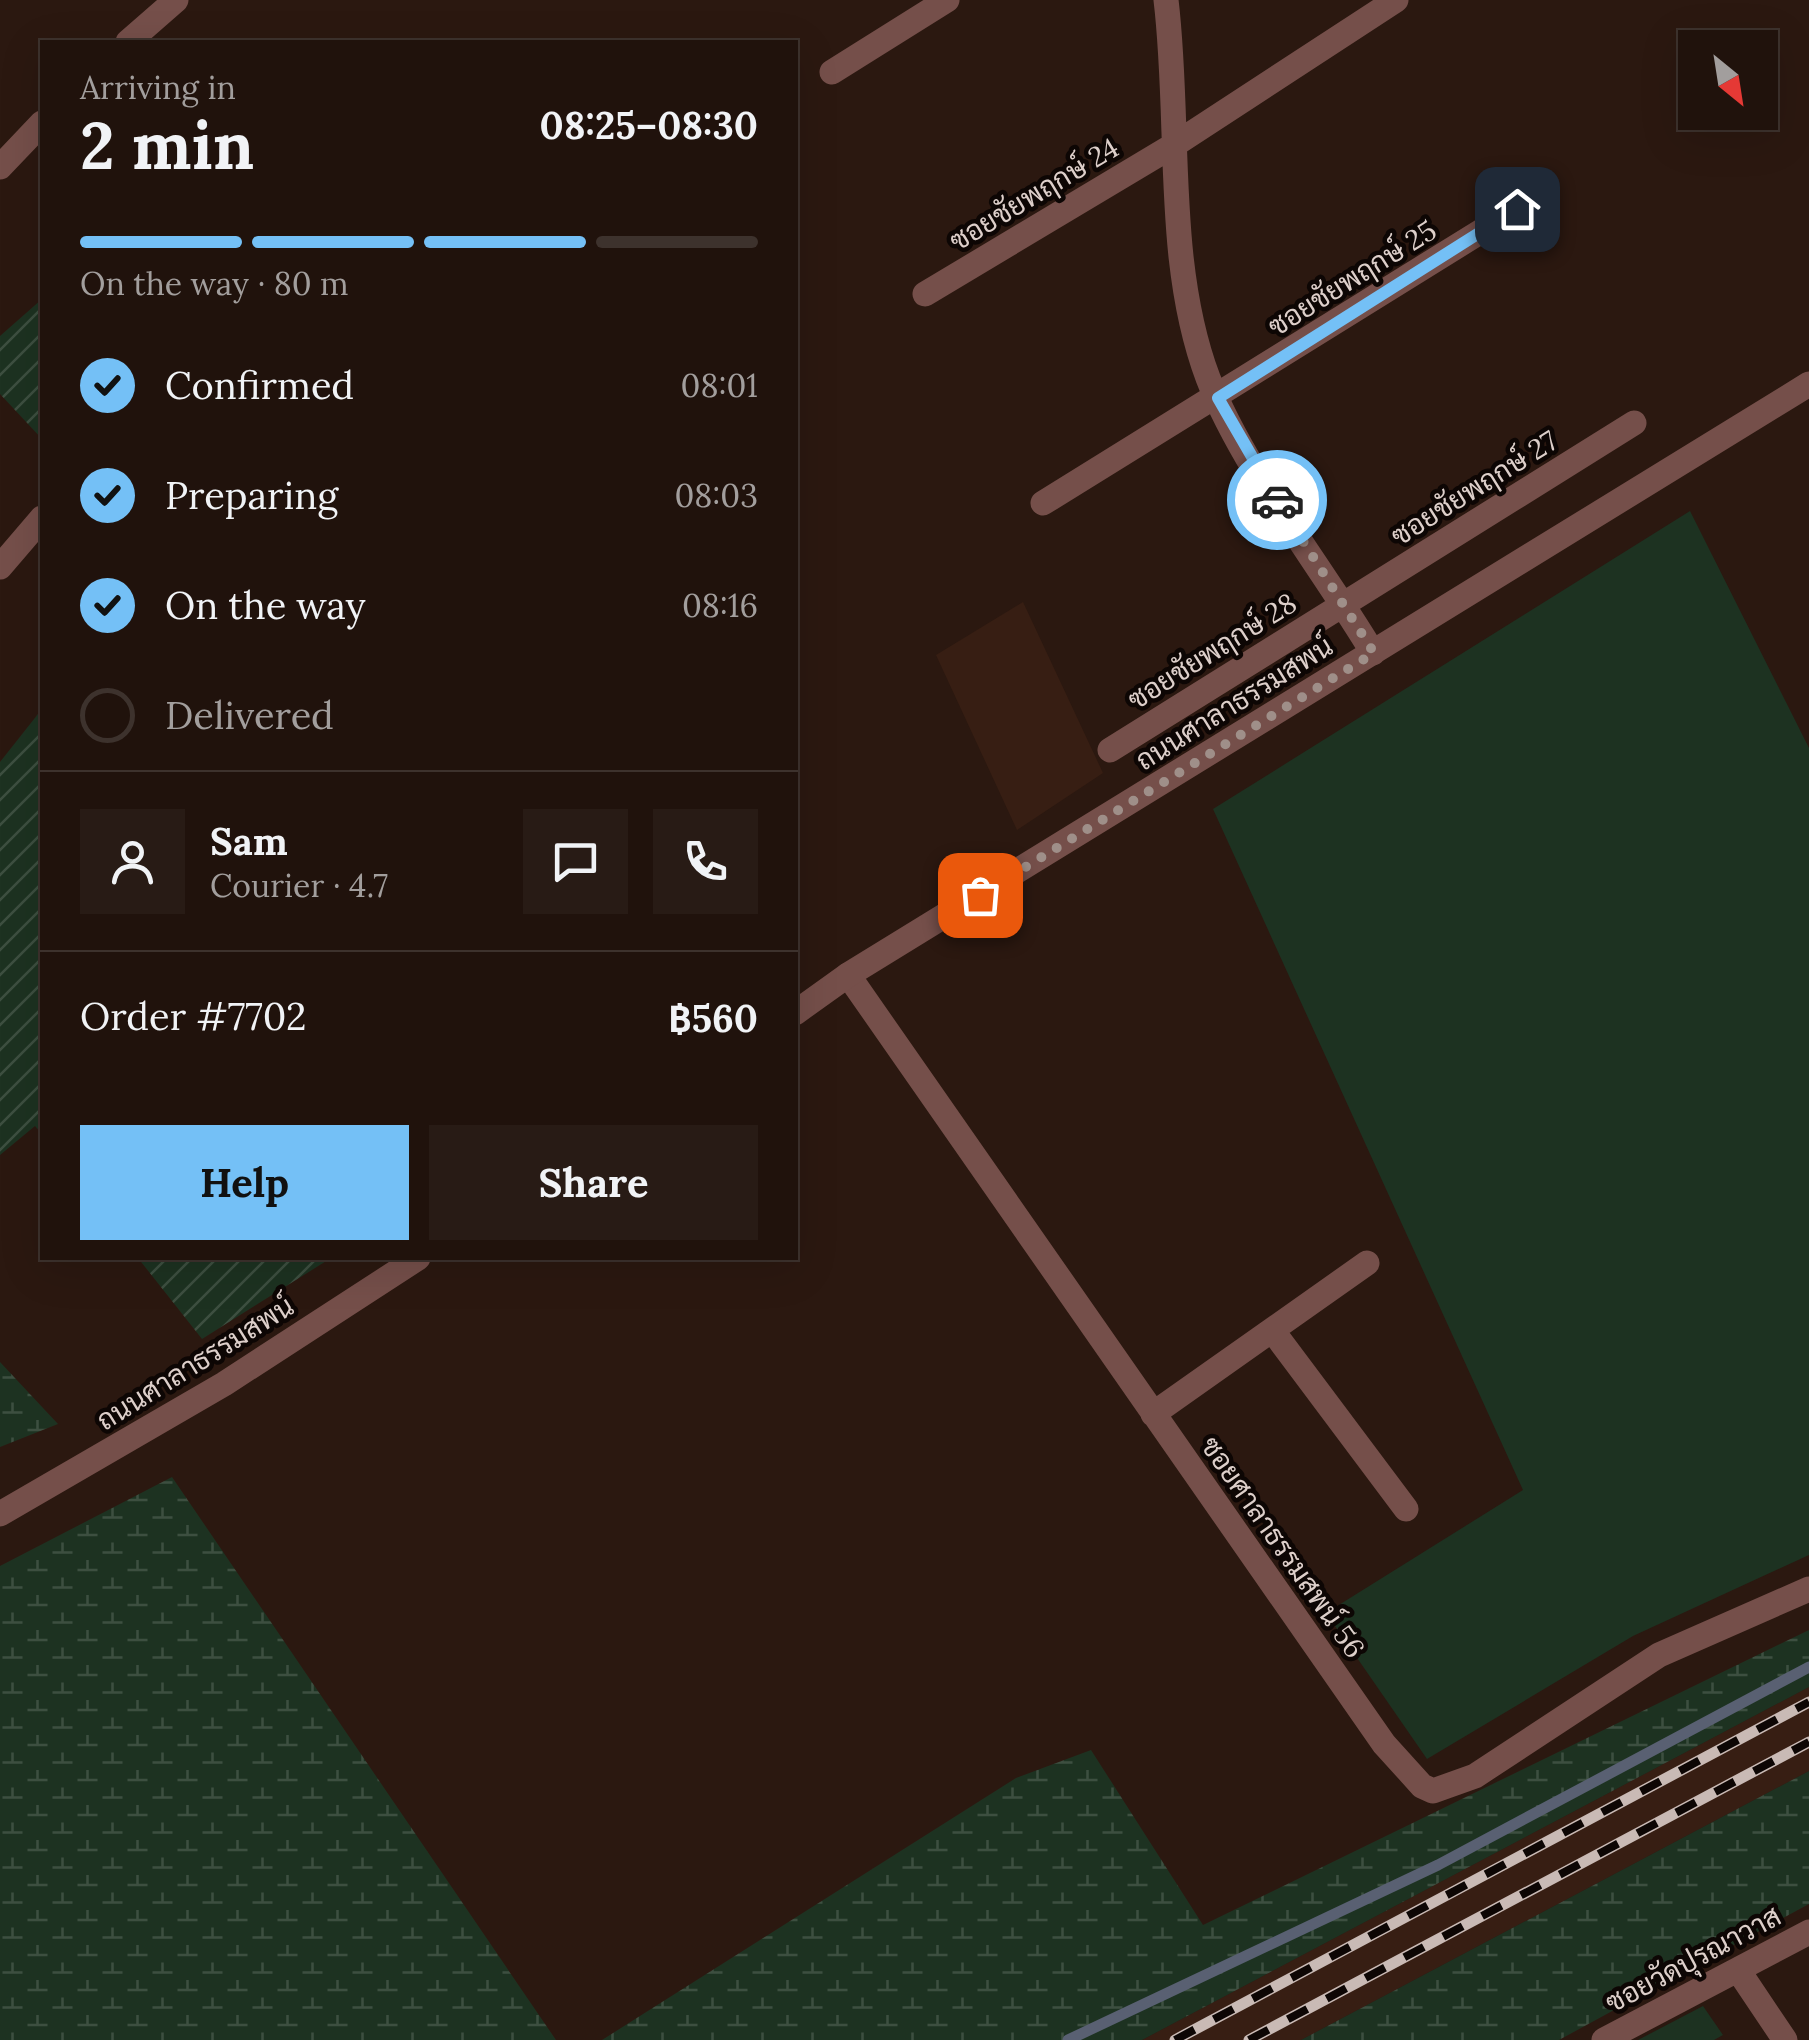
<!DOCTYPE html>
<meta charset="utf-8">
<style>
:root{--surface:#20120c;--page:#281b15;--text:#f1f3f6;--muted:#a29e9d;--line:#3d322d;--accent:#74c0f6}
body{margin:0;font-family:Lora,Sarabun,serif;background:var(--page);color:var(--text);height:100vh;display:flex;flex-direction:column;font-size:38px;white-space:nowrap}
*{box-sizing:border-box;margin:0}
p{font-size:32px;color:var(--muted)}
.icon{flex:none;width:55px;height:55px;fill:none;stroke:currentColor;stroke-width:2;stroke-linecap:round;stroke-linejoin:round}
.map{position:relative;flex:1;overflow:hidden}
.side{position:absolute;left:40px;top:40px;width:758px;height:1220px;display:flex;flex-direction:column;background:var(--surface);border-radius:0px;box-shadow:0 10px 40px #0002,0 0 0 2px var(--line)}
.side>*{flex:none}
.needle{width:65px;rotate:150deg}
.tools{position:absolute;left:1678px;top:30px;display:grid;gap:20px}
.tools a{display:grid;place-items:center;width:100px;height:100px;border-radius:0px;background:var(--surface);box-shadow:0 10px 40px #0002,0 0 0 2px var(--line);font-size:50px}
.pin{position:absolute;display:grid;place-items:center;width:85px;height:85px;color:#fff;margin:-42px;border-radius:20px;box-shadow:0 5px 15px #0006}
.courier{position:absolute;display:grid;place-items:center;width:100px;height:100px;margin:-50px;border:8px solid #74c0f6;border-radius:50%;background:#fff;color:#222;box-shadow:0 2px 12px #0007}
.head em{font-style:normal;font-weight:700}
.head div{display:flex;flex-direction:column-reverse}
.head{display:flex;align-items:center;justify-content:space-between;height:170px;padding:0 40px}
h1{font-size:65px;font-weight:700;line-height:75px}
.bar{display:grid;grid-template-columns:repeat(4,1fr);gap:15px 10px;align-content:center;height:120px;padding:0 40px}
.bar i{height:12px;border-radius:8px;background:var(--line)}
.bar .current{background:var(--accent)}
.bar p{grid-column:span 4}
.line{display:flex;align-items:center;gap:25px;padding:0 40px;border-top:2px solid var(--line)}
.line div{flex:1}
.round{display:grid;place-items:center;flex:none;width:105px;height:105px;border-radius:0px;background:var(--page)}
ol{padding:0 40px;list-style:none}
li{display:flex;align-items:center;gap:30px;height:110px}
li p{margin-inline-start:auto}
li .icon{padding:10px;border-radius:50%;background:var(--accent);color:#111;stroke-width:4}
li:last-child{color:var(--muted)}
li i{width:55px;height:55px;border:5px solid var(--line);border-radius:50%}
.button{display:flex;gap:20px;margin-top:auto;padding:20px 40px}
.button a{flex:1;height:115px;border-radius:0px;background:var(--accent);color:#111;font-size:40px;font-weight:700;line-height:115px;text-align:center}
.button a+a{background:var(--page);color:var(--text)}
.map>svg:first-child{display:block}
</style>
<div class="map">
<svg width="1809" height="2040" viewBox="0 0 1809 2040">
<defs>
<pattern id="wetland-marsh" width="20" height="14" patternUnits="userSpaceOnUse" patternTransform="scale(2.5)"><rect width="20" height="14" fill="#1d3221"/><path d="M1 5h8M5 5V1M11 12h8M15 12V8" fill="none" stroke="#3d4f40"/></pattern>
<pattern id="garden-furrows" width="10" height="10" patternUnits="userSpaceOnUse" patternTransform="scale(2.5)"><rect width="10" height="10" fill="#1d3221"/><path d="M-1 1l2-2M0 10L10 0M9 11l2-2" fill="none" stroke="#3d4f40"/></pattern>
</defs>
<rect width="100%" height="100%" fill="#2b1810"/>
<path fill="#371e13" d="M1023 602 1103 773 1017 830 936 655Z
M1809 1687V1771L1301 2040H1142Z"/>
<path fill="#1d3221" d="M1690 511 1809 748V1555L1633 1636 1427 1759 1326 1613 1523 1490 1213 809Z
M1703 2006 1723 2035 1714 2040H1638Z"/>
<path fill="url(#wetland-marsh)" d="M0 1362 58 1424 0 1447Z
M172 1477 556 2040H0V1566Z
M1809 1630V1687L1142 2040H602L1016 1778 1091 1750 1203 1925Z
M1809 1771V1904L1559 2040H1301Z"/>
<path fill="url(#garden-furrows)" d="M42 299V439L0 394V336Z
M42 709V1134L35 1126 0 1155V762Z
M138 1258H331L202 1339Z"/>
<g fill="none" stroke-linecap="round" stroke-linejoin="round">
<path stroke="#596072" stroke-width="11" d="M1068 2040 1438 1865 1809 1667"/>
<path stroke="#754f4a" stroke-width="25" d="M1166 0C1181 123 1164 261 1208 378 1242 467 1323 569 1373 653
M128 42 176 0
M832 72 947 0
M0 167 42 123
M925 294 1174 145 1396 0
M1043 503 1517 209
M0 567 42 518
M1110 750 1634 423
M848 975 1384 1744 1422 1786 1433 1791 1475 1776 1659 1655 1809 1589
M1272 1330 1406 1509
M1153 1414 1367 1263
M1738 1970 1785 2040
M1604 2040 1809 1932"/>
<path stroke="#754f4a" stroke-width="25" d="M795 1013 848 975 1809 384
M0 1514 224 1384 418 1258"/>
<defs>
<path id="rail" d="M1175 2040 1809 1702
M1249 2040 1809 1742"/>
</defs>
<use href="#rail" stroke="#c9bab5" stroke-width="11"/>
<use href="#rail" stroke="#0d0604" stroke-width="8" stroke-dasharray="22" stroke-linecap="butt"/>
</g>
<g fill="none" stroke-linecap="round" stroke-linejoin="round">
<path stroke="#9f8f89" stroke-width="10" stroke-dasharray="0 18" d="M980 895 1374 653 1277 500"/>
<path stroke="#74c0f6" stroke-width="12" d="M1277 500 1218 398 1517 209"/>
</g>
<g text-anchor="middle" stroke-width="9" stroke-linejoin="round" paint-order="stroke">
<g font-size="28" fill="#ddcfca" stroke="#0d0604">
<text transform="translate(1034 194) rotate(-31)" y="10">ซอยชัยพฤกษ์ 24</text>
<text transform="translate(1352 278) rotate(-32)" y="10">ซอยชัยพฤกษ์ 25</text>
<text transform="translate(1474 488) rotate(-32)" y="10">ซอยชัยพฤกษ์ 27</text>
<text transform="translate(1212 651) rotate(-32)" y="10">ซอยชัยพฤกษ์ 28</text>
<text transform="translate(1234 703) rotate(-32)" y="10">ถนนศาลาธรรมสพน์</text>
<text transform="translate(195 1363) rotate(-32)" y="10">ถนนศาลาธรรมสพน์</text>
<text transform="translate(1283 1547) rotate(55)" y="10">ซอยศาลาธรรมสพน์ 56</text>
<text transform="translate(1693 1959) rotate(-28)" y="10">ซอยวัดปุรณาวาส</text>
</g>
</g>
</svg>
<div class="tools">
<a><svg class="needle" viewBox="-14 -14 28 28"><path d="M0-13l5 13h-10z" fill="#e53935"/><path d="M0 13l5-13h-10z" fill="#a29e9d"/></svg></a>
</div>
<div class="pin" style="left:980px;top:895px;background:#ea580c"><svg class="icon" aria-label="bag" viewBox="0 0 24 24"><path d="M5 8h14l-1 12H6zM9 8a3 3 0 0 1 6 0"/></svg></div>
<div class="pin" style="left:1517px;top:209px;background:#1f2937"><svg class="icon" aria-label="home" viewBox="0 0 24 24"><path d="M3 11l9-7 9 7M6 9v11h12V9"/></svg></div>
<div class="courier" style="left:1277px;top:500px"><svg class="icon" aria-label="car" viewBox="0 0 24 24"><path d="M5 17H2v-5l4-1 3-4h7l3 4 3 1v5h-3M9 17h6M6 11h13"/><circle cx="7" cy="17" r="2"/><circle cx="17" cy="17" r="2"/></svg></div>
<section class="side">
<div class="head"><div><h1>2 min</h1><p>Arriving in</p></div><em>08:25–08:30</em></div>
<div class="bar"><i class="current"></i><i class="current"></i><i class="current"></i><i></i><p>On the way · 80 m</p></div>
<ol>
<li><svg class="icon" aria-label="check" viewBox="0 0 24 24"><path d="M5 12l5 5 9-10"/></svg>Confirmed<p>08:01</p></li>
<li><svg class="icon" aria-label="check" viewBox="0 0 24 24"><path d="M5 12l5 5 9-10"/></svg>Preparing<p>08:03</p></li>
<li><svg class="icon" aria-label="check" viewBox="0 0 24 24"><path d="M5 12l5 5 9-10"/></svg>On the way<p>08:16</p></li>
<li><i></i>Delivered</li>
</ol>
<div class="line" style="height:180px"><a class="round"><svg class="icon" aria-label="person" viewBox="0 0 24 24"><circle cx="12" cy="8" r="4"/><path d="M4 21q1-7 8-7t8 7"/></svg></a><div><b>Sam</b><p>Courier · 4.7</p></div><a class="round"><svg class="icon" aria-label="chat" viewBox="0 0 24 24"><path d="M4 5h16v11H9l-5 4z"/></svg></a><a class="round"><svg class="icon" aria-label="phone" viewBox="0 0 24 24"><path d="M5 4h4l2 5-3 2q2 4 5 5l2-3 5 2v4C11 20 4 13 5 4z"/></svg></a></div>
<div class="line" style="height:130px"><div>Order #7702</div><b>฿560</b></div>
<div class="button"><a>Help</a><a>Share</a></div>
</section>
</div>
